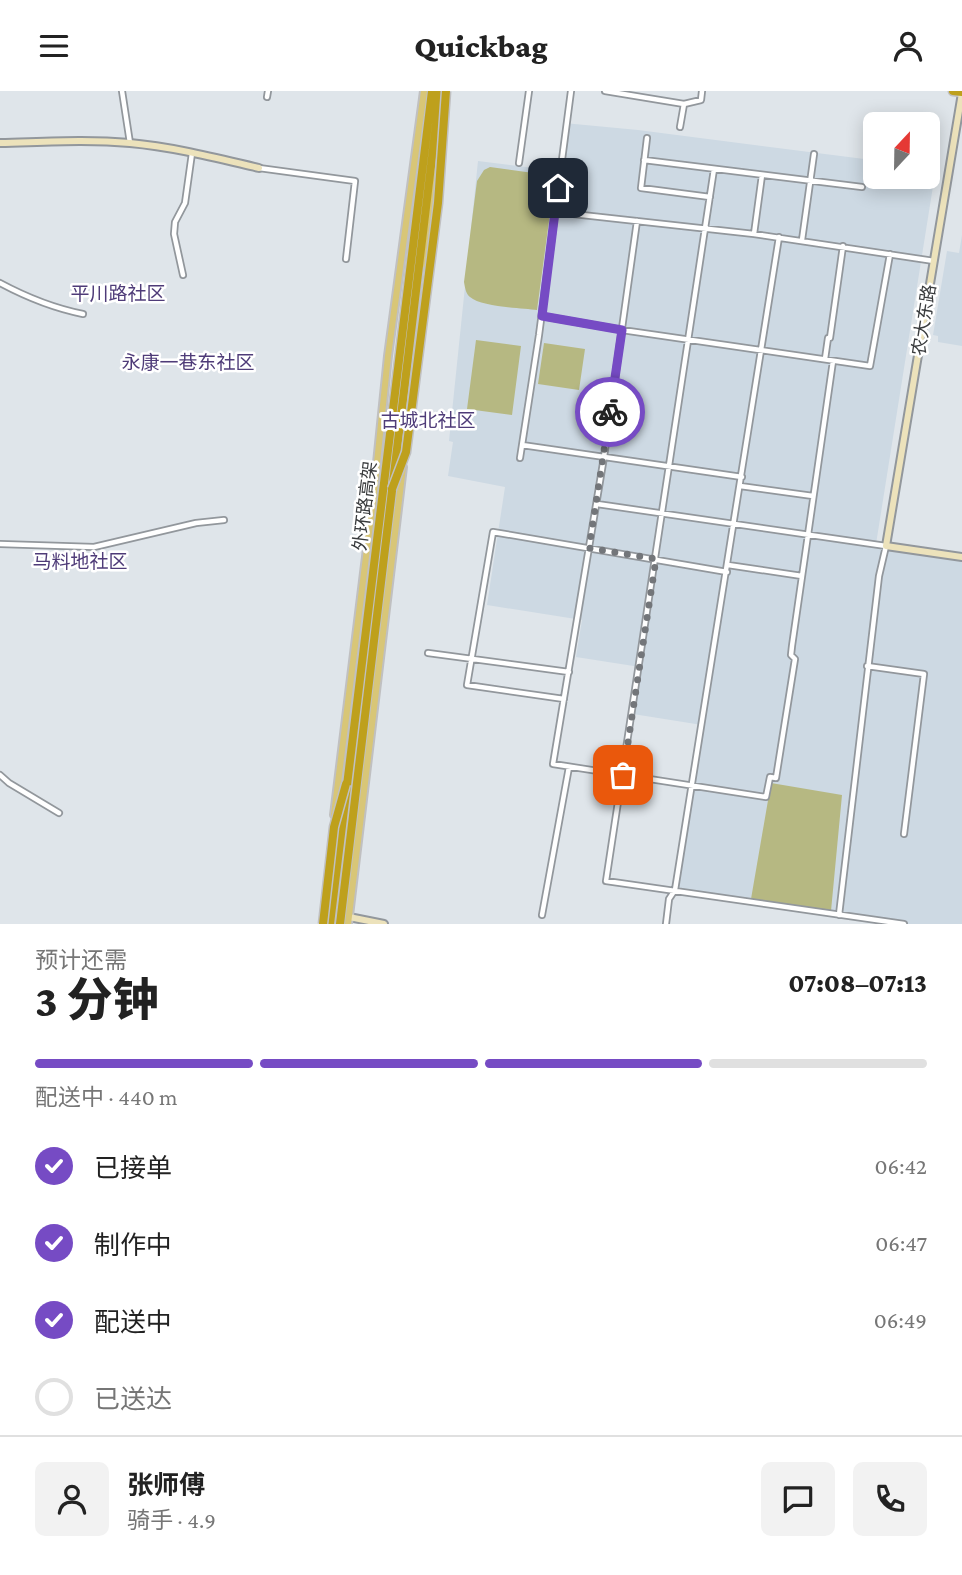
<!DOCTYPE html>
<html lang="zh">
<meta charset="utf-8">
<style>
:root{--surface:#fff;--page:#f2f2f2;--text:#222;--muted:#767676;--line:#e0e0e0;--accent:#764bc4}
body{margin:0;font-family:"Crimson Pro","Noto Sans SC",serif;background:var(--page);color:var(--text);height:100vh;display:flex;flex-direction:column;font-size:26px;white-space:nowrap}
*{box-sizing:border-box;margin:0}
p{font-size:23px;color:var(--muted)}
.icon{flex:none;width:38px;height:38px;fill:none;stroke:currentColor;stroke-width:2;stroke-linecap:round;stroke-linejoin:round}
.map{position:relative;height:833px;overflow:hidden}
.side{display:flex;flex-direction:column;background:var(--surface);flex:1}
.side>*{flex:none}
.needle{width:46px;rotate:22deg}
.tools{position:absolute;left:863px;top:21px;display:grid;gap:14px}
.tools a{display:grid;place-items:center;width:77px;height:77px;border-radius:10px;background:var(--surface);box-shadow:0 4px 18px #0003;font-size:35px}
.pin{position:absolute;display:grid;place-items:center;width:60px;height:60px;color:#fff;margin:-30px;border-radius:14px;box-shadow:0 4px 10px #0006}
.courier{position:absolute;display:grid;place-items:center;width:70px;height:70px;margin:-35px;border:5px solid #764bc4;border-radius:50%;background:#fff;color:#222;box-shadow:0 2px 9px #0007}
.summary em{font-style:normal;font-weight:800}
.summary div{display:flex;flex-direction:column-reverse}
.summary{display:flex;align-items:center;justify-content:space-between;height:119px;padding:0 35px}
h1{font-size:46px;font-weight:800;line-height:52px}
.bar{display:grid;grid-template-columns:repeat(4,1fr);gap:10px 7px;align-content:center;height:84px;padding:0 35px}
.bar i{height:9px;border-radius:5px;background:var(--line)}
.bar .selected{background:var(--accent)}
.bar p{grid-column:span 4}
.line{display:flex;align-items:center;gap:18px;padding:0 35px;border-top:2px solid var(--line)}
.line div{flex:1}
.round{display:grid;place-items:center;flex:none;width:74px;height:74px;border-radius:10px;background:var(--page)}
ol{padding:0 35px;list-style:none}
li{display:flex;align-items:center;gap:21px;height:77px}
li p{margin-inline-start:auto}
li .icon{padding:7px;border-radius:50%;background:var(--accent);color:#fff;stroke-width:4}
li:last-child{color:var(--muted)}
li i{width:38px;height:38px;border:4px solid var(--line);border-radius:50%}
header{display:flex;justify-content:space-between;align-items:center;height:91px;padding:0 35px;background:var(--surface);font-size:32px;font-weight:800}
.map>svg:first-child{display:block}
</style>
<header><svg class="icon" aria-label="menu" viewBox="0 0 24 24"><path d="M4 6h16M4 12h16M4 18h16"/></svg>Quickbag<svg class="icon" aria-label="person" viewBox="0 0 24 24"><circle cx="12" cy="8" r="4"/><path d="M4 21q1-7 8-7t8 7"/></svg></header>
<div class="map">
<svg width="962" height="833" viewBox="0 0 962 833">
<rect width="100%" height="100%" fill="#dfe5ea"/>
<path fill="#cdd9e3" d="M564 32 638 39 872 69 870 77 875 78V86H918L934 89 876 453 962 466V833H908L675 799 702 634 633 623 640 576 576 566 582 529 487 514 505 396 448 385 453 351 449 350 478 70 557 80Z
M962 144V255L938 251V245L933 244 947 160 959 162Z"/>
<path fill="#b6b882" d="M490 76 555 85 537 219C522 217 481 216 470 206 466 203 465 197 464 191L477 90 484 79Z
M476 249 521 255 512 324 467 318Z
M544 252 585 258 579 299 538 293Z
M771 692 842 704 831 820 751 808Z"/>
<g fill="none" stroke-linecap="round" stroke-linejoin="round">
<defs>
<path id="street" d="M122 0 130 52
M605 0 684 13
M267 6 268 0
M680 36 684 13 701 9 702 0
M647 47 641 97 710 106
M644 69 862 96
M519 72 529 0
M259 77 355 90 346 168
M714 78 606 790 904 833
M555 121 754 143 934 170
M637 130 604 366 553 673 766 706 770 686 776 687 795 568 791 564 792 555 833 270
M754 143 762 84
M802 149 814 63
M183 184 174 143 175 131 185 112 192 62
M0 192C28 207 53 217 83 223
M542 225 622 239 870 275 890 163
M825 268 828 247H830L843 155
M522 354 742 386
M520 367 539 244 571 0
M740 395 813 405
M597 413 886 455 879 485 839 824
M0 453 94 456 196 432 224 429
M728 474 802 485
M428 562 569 581
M867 575 924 583 904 743
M564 608 467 594 493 441 727 481
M0 684 9 692 59 722
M542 824 569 676
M666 833 669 808 675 799 779 146"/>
<path id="secondary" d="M962 2 886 455 962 466
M0 52C43 51 87 48 130 52 174 56 216 67 259 77
M349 826 384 833"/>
<path id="primary" d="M426 174 437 81
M334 724 374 401 388 265 424 0
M348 833 403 376"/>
<path id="highway" d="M953 0 962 1
M330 833 432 0
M340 833 440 0"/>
</defs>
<use href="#street" stroke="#92979c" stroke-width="8"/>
<use href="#secondary" stroke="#92979c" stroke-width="10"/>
<use href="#primary" stroke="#c0c0c1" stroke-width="10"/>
<use href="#highway" stroke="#c0c0c1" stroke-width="11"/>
<use href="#street" stroke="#fff" stroke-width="4.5"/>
<use href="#secondary" stroke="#ece2bb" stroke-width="6"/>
<use href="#primary" stroke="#d8c677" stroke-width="6"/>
<use href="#highway" stroke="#bea01c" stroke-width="8"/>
<defs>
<path id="highway-bridge" d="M392 398 406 361 438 112 446 0
M323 833 334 736 346 693"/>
</defs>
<use href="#highway-bridge" stroke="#c0c0c1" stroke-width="11" stroke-linecap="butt"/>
<use href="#highway-bridge" stroke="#bea01c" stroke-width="8"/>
</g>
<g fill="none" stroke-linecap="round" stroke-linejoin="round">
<path stroke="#73767a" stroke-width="7" stroke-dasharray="0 12.6" d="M610 321 589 457 656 468 623 684"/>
<path stroke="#764bc4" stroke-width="9" d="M558 97 542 225 622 239 610 321"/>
</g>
<g text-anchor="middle" stroke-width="5" stroke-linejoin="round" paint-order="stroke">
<g font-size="18" fill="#393b3d" stroke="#fff">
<text transform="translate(924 229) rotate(-81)" y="6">农大东路</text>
<text transform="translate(365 415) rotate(-83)" y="6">外环路高架</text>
</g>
<g font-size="19" fill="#4e3b78" stroke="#fff">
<text x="118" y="209">平川路社区</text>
<text x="188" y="278">永康一巷东社区</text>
<text x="428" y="336">古城北社区</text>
<text x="80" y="477">马料地社区</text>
</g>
</g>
</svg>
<div class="tools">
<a><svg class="needle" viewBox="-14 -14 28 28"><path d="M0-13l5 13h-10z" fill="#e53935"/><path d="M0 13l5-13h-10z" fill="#767676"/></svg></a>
</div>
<div class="pin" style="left:623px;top:684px;background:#ea580c"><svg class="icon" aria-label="bag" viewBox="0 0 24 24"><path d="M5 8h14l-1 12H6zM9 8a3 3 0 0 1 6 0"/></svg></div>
<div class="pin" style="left:558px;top:97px;background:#1f2937"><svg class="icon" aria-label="home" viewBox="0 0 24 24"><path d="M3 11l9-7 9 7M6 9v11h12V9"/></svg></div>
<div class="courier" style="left:610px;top:321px"><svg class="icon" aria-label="bike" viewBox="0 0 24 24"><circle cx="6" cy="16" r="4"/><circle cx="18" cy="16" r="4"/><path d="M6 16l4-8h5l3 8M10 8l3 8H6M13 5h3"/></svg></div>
</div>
<section class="side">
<div class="summary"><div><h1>3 分钟</h1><p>预计还需</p></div><em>07:08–07:13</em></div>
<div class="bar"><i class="selected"></i><i class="selected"></i><i class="selected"></i><i></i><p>配送中 · 440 m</p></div>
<ol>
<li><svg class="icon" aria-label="check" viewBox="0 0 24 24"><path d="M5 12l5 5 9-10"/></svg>已接单<p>06:42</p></li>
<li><svg class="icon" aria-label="check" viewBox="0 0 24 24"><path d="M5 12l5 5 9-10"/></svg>制作中<p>06:47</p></li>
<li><svg class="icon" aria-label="check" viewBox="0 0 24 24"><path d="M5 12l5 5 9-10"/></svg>配送中<p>06:49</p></li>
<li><i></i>已送达</li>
</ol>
<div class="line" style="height:126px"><a class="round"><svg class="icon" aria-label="person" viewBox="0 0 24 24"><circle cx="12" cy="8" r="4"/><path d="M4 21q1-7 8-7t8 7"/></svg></a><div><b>张师傅</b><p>骑手 · 4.9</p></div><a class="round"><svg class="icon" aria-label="chat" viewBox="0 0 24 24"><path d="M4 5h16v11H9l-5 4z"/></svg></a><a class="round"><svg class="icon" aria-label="phone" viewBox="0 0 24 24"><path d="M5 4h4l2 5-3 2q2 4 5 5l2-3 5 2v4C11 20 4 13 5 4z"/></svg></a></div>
</section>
